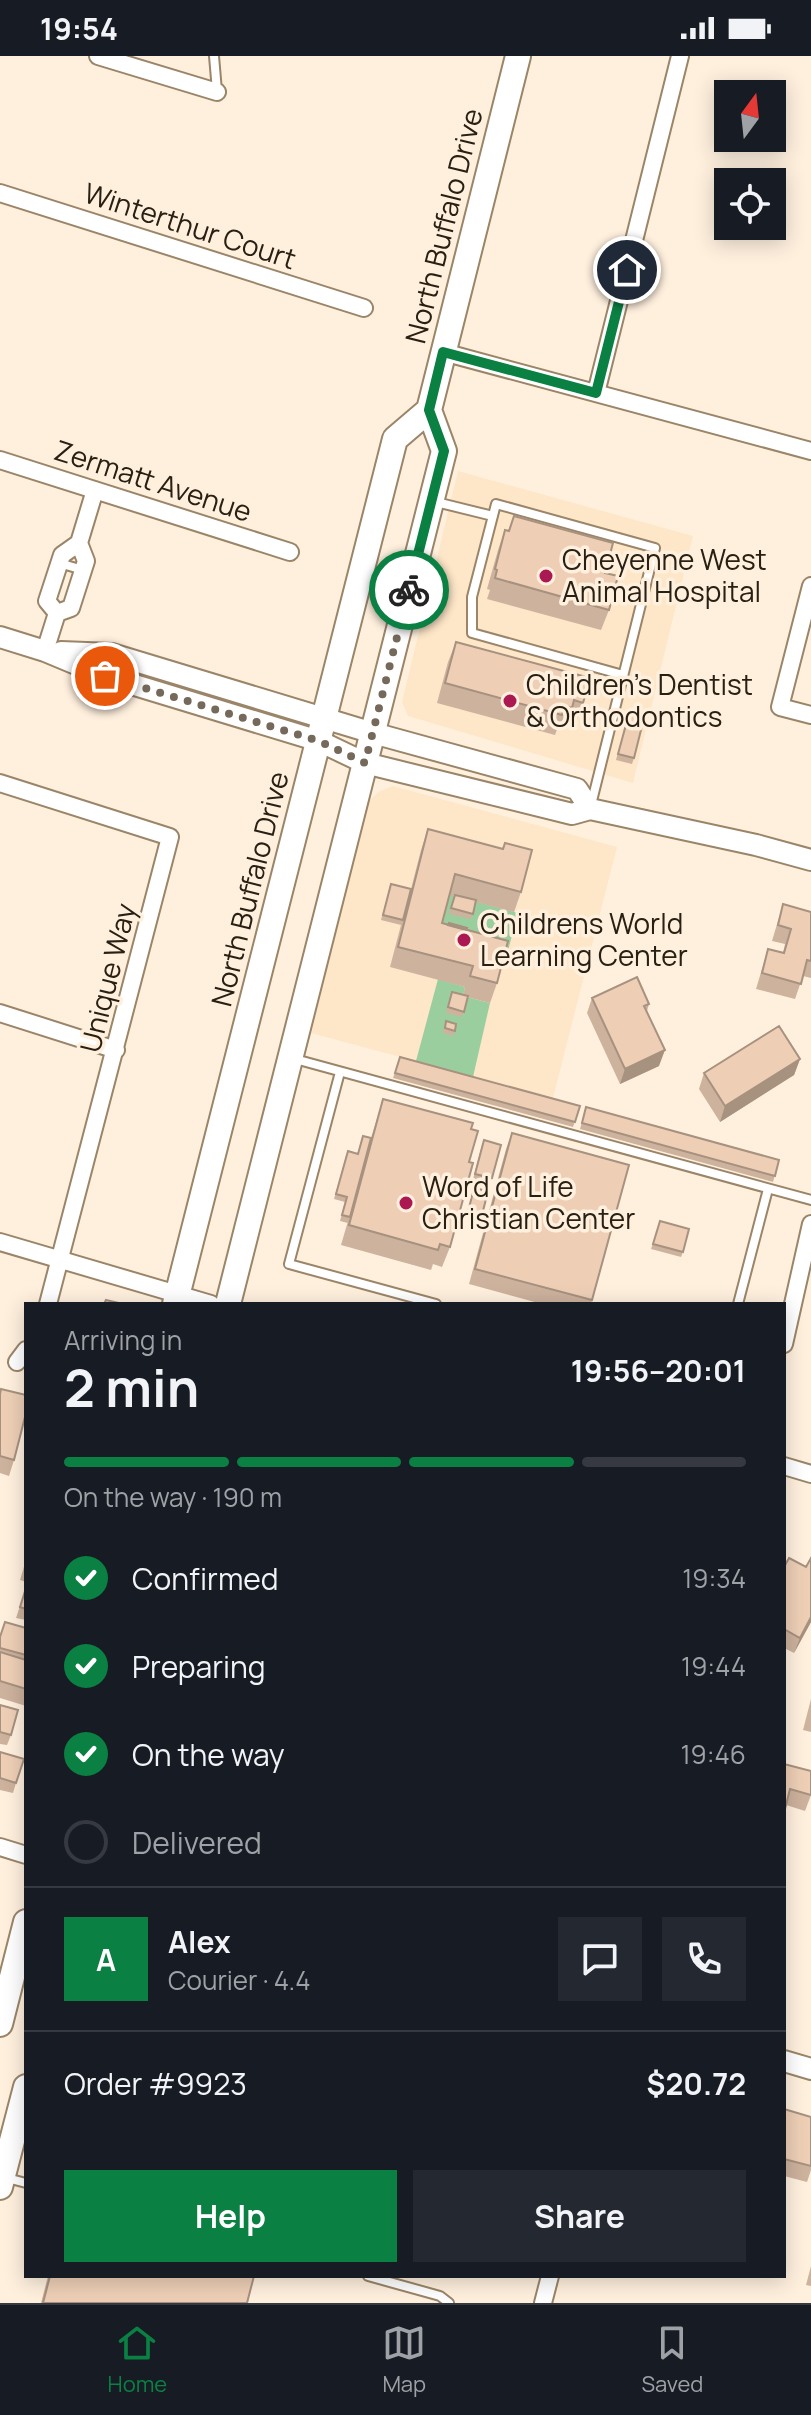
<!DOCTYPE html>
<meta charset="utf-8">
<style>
:root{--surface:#171b24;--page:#242831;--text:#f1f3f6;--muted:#9ea1a6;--line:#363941;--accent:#0b8043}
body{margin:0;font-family:Manrope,sans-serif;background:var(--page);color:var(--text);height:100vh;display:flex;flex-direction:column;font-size:30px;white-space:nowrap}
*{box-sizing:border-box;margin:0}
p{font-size:26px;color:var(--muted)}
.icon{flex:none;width:44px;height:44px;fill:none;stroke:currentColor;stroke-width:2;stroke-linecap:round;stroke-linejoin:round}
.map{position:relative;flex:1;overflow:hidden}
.side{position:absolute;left:24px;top:1246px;width:762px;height:976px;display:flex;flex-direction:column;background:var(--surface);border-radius:0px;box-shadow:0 4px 20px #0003}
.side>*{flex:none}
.needle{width:52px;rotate:15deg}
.tools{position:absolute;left:714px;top:24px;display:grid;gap:16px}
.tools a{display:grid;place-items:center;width:72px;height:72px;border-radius:0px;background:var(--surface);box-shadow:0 4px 20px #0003;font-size:40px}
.pin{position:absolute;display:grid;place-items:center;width:68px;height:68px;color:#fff;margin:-34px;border:4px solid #fff;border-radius:50%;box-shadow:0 2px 8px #0007}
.courier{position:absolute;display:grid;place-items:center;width:80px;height:80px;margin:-40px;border:6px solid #0b8043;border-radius:50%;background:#fff;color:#222;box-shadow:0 2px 10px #0007}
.overview em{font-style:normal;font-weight:700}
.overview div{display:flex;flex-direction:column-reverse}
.overview{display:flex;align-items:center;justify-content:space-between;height:136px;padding:0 40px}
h1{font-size:52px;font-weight:700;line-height:60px}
.bar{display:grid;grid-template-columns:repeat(4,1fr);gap:12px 8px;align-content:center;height:96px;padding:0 40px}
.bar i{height:10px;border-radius:6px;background:var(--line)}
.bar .active{background:var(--accent)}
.bar p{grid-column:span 4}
.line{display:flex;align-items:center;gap:20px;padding:0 40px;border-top:2px solid var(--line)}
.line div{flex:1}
.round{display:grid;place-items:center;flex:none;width:84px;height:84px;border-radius:0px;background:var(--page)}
ol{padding:0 40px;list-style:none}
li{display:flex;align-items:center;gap:24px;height:88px}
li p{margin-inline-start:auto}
li .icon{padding:8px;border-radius:50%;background:var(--accent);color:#fff;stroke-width:4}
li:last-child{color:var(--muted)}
li i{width:44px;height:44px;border:4px solid var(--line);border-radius:50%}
.primary-button{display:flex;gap:16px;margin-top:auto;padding:16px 40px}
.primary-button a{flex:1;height:92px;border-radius:0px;background:var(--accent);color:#fff;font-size:32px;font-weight:700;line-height:92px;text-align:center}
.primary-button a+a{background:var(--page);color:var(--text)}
.status{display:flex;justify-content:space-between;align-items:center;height:56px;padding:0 40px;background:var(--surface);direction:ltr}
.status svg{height:22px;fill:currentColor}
.menu{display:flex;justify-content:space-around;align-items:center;height:112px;border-top:2px solid var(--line);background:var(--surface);font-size:22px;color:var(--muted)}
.menu a{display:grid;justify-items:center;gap:4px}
.menu .active{color:var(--accent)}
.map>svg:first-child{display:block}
</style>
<div class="status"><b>19:54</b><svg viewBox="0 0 49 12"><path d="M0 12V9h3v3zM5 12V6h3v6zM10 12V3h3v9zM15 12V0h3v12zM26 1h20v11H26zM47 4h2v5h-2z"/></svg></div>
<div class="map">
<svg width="811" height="2247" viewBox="0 0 811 2247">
<rect width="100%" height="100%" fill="#fff0de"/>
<path fill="#fee6c8" d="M458 415 693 480 633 727 408 660 402 646Z
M393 730 617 791 553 1042 311 977 369 745 378 736Z"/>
<path fill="#9bce9f" d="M448 838 518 857 505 906 435 888Z
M438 923 465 931 463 940 490 947 473 1021 416 1005Z"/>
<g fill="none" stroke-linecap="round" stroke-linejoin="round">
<defs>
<path id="service" d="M214 0 217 35
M432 445 493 460
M59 507 83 514
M591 749 655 492 496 448 472 541V577L623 619
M295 1003 811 1144
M340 1016 289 1208 436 1248
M738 1248 768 1133
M7 2122 26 2127
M368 2220 440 2240 449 2247"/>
<path id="minor" d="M98 0 217 36
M0 137 364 252
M443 296 811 395
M596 337 680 0
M0 404 290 496
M811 530 780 651 811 659
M57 557 71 552 86 505 79 487 95 434
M57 557 47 545 62 499 79 487
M45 595 57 557
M0 727 170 781 48 1248
M0 957 116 994
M0 1186 211 1248
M784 1288 811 1168
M17 1306 26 1294
M784 1410 811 1418
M0 1791 26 1799
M543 2247 550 2220"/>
<path id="tertiary" d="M0 581 45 595 105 620 319 685 365 707 572 758 590 753 756 789 811 804
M61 596 112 598 373 677 577 733 590 753
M784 2005 811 2013"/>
<path id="secondary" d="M175 1248 395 383 429 354
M228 1248 444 395 429 354 518 0
M0 1968 26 1866
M0 2131 26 2031"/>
</defs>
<use href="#service" stroke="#9b8568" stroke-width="12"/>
<use href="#minor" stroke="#9b8568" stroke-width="20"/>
<use href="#tertiary" stroke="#9b8568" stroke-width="24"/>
<use href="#secondary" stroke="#9b8568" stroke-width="28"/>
<use href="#service" stroke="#fff" stroke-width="8"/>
<use href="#minor" stroke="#fff" stroke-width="16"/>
<use href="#tertiary" stroke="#fff" stroke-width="20"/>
<use href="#secondary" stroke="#fff" stroke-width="24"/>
</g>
<path fill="#cdb29d" d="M514 460 605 517 609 554 601 574 487 543 490 534 487 533 498 494 505 474 508 475Z
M456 586 583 647 576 667 568 665 565 672 558 671 555 679 437 647 448 606Z
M628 659 634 702 632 708 616 704Z
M428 773 521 836 514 856 476 846 471 863 449 858 454 840 449 839 442 867 466 874 497 927 490 947 467 941 462 961 446 957 450 941 463 939 465 931 390 911 401 869 381 864 389 834 411 833 421 794Z
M783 848 811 856V922L803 920 795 943 756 933 768 893 783 897 785 888 772 885Z
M592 942 649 948 647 955 659 1010 620 1028 587 957Z
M446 965 455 975 453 980 443 977Z
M400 1001 580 1050 573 1071 393 1022Z
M800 1003 794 1019 720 1066 699 1033 704 1017Z
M383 1043 471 1073 469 1106 450 1191 442 1211 433 1208 431 1214 341 1189 348 1165V1167L340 1165 345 1146 334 1143 346 1100 358 1097 371 1082Z
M586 1051 779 1104 773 1126 580 1073Z
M512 1077 629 1109 591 1248H542L469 1228 506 1093Z
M482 1089 492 1122 490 1127 473 1123Z
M474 1132 482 1159 480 1164 466 1161Z
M660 1165 683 1196 681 1201 651 1193Z
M0 1337 14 1404 9 1420 0 1417Z
M811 1502V1566L794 1597 784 1592V1511H806Z
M26 1504V1526L20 1524Z
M26 1532V1564L16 1562Z
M5 1566 26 1572V1650L0 1642V1579Z
M811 1643V1676L803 1674Z
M0 1649 11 1679 7 1689 0 1688Z
M0 1696 16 1727 13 1737 0 1734Z
M784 1708 811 1739 805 1755 786 1749Z
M784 2053 811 2061V2114L807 2126 784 2120Z
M811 2210V2230L806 2229Z
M48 2220H254L247 2247H41Z"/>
<path fill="#a7917f" d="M665 994 659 1010 620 1028 625 1013Z
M800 1003 794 1019 720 1066 725 1050Z
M811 1561V1566L794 1597 800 1582Z"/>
<path fill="#eecfb6" stroke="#a7917f" stroke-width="2" d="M514 460 613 487 605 517 618 520 609 554 495 522 497 514 495 513 505 474 509 475Z
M456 586 590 622 583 647 574 644 572 652 565 650 562 659 445 627Z
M630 654 645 658 634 702 618 698Z
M428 773 503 793 505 787 532 794 521 836 455 818 442 867 508 885 497 927 470 920 473 910 398 891Z
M391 828 411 833 403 864 383 859Z
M455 839 476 844 473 858 451 852Z
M783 848 811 856V905L807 904 801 928 762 917 768 893 784 897 791 873 778 869Z
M449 867 467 872 466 874 448 869Z
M637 921 649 948 644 950 665 994 625 1013 592 942Z
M452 936 468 940 464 956 448 951Z
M446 965 456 968 455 975 445 972Z
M779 970 800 1003 725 1050 704 1017Z
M400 1001 580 1050 575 1066 395 1017Z
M383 1043 473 1067 471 1073 478 1075 469 1106 473 1107 450 1191 440 1188 438 1194 349 1169Z
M586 1051 779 1104 775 1120 582 1067Z
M512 1077 629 1109 592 1244 475 1213Z
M363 1080 371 1082 350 1161 342 1159 347 1141 336 1138 348 1095 358 1098Z
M484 1084 501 1089 492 1122 475 1118Z
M474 1132 488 1135 482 1159 468 1156Z
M660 1165 689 1173 683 1196 653 1188Z
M106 1244 123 1248H104Z
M1 1333 26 1339V1357L14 1404 0 1400V1338Z
M789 1502 806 1511 811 1502V1561L800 1582 784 1573V1511Z
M26 1532V1553L20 1551Z
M5 1566 26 1572V1599L0 1592V1581Z
M0 1596 26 1604V1633L0 1625Z
M0 1649 18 1654 11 1679 0 1676Z
M0 1696 24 1703 16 1727 0 1722Z
M784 1708 811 1715V1739L790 1733 784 1757Z
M784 2053 811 2061V2110L784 2103Z
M50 2220H254L247 2247H43Z"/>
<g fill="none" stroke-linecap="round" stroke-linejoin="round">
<path stroke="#74695b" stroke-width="8" stroke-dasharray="0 14.4" d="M105 620 319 685 365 707 409 534"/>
<path stroke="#0b8043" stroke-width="10" d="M409 534 444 395 429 354 443 296 596 337 627 214"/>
</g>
<g fill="#aa1951" stroke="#fff0de" stroke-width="3">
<circle cx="546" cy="520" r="8"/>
<circle cx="510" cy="645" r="8"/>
<circle cx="464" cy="884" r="8"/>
<circle cx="406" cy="1147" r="8"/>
</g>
<g text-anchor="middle" stroke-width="7" stroke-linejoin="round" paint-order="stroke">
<g font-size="28" fill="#292014" stroke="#fff0de">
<text transform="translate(190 170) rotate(18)" y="10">Winterthur Court</text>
<text transform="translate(444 170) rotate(-76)" y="10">North Buffalo Drive</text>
<text transform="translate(153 425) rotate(18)" y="10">Zermatt Avenue</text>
<text transform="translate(250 833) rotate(-76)" y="10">North Buffalo Drive</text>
<text transform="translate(108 922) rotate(-76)" y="10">Unique Way</text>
</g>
<g font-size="28" fill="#292014" stroke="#fff0de" text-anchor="start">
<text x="562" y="514">Cheyenne West<tspan x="562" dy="32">Animal Hospital</tspan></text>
<text x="526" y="639">Children's Dentist<tspan x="526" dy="32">&amp; Orthodontics</tspan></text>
<text x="480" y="878">Childrens World<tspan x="480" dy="32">Learning Center</tspan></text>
<text x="422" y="1141">Word of Life<tspan x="422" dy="32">Christian Center</tspan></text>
</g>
</g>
</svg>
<div class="tools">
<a><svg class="needle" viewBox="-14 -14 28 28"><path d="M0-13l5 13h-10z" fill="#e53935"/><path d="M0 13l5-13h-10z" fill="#9ea1a6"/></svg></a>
<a><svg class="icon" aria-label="locate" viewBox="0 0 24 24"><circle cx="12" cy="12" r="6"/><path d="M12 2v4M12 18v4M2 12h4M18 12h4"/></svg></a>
</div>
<div class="pin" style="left:105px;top:620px;background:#ea580c"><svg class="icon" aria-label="bag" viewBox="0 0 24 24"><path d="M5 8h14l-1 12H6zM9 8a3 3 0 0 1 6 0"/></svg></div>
<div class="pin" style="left:627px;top:214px;background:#1f2937"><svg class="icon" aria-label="home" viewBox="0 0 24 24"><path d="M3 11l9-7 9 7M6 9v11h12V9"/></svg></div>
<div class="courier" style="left:409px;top:534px"><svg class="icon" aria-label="bike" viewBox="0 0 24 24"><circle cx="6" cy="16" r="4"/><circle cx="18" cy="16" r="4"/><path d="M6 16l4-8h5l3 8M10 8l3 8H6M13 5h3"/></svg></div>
<section class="side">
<div class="overview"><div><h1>2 min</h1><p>Arriving in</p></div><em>19:56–20:01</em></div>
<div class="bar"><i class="active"></i><i class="active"></i><i class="active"></i><i></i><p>On the way · 190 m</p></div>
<ol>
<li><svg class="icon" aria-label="check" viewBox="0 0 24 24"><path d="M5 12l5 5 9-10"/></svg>Confirmed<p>19:34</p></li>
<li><svg class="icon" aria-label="check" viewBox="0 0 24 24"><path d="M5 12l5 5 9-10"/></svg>Preparing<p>19:44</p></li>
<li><svg class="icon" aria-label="check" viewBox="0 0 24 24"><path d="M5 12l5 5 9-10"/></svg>On the way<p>19:46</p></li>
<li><i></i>Delivered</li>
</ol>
<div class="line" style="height:144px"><b class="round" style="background:var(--accent);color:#fff">A</b><div><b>Alex</b><p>Courier · 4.4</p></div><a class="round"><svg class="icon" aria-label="chat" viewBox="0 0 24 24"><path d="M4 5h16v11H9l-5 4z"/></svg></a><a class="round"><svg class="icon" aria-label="phone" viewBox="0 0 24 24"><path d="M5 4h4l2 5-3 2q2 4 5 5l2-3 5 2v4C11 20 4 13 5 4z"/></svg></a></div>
<div class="line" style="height:104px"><div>Order #9923</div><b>$20.72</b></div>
<div class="primary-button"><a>Help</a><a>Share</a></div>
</section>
</div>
<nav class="menu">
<a class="active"><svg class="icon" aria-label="home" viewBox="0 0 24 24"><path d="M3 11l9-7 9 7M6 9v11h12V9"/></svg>Home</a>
<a><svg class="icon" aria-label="map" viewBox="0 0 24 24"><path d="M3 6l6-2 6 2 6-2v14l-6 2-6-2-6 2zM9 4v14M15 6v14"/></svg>Map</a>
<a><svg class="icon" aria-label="saved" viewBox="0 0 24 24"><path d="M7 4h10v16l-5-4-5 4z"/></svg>Saved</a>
</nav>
